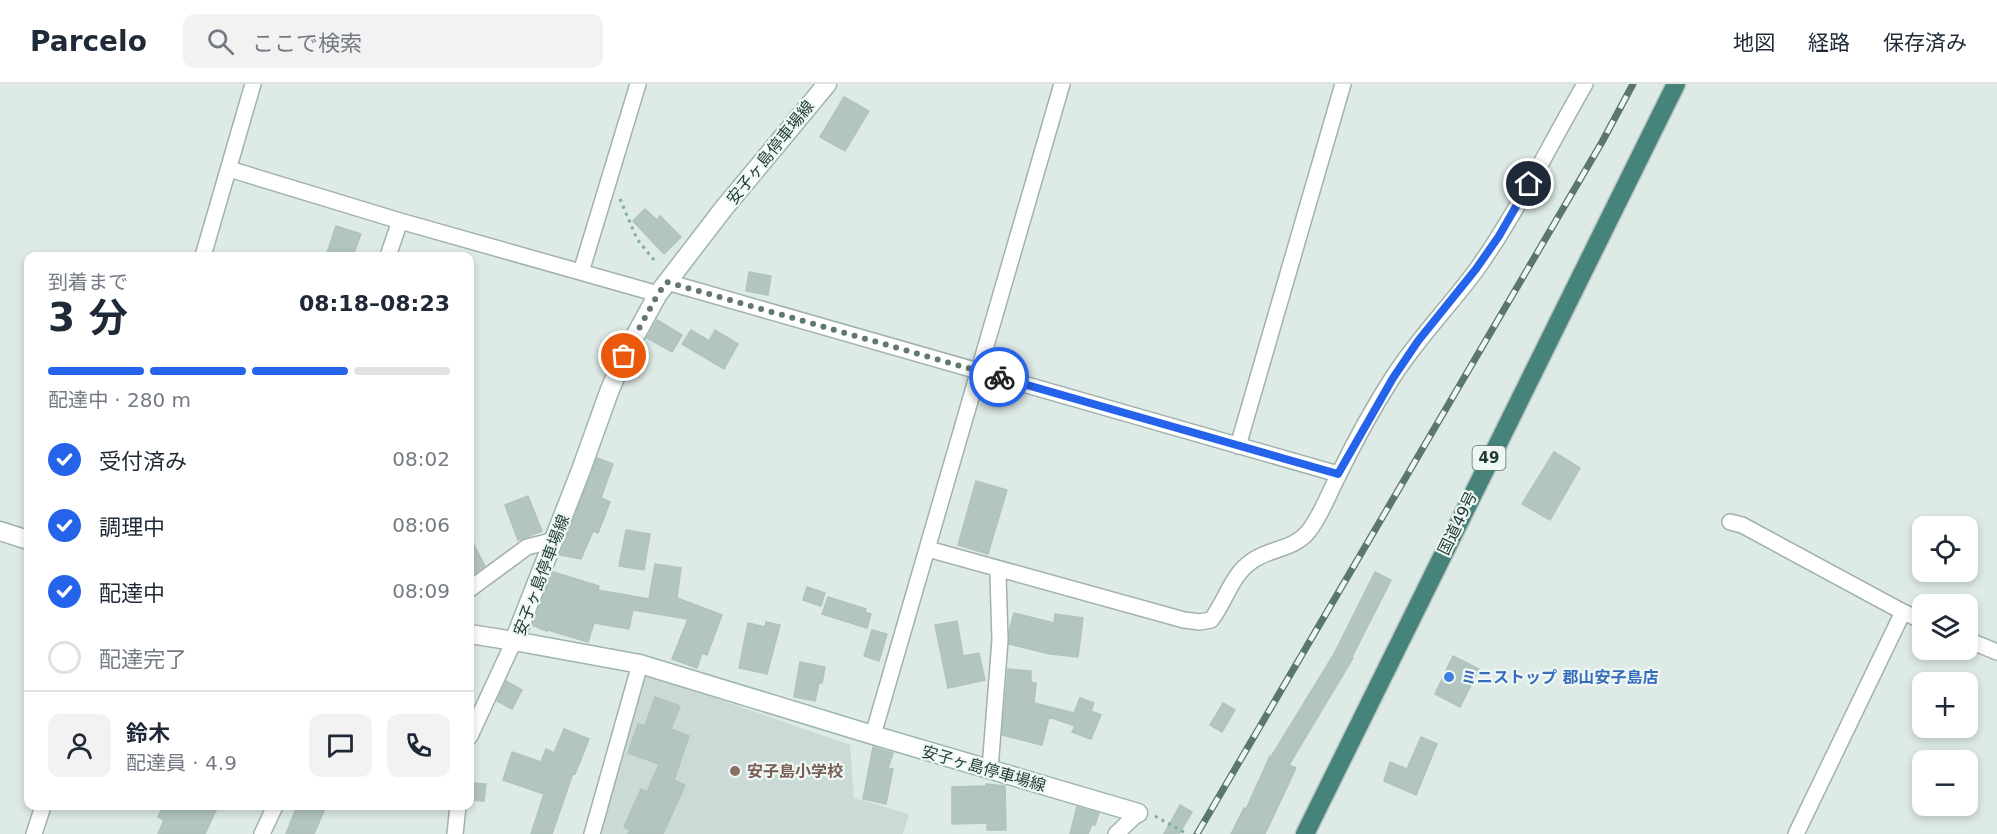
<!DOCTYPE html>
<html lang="ja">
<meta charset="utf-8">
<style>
:root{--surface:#fff;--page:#f2f2f3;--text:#1f2937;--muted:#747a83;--line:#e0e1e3;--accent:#2563eb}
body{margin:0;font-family:"DejaVu Sans","Noto Sans JP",sans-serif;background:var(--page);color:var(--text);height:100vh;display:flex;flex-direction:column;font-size:22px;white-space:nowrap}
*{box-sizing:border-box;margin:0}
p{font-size:20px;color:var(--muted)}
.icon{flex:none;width:33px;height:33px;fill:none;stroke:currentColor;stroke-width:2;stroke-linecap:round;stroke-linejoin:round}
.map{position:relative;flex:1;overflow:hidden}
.side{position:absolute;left:24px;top:168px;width:450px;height:558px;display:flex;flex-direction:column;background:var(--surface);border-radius:12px;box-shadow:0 3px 9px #0003}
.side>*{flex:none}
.tools{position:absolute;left:1912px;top:432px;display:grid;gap:12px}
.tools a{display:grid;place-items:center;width:66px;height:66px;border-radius:12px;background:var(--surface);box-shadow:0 3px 9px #0003;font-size:30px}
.pin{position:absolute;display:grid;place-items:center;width:51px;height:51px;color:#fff;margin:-26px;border:3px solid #fff;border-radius:50%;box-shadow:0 2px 6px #0007}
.courier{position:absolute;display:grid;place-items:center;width:60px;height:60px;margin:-30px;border:4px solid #2563eb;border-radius:50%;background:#fff;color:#222;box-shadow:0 2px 8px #0007}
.overview em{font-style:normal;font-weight:700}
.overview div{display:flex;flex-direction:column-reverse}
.overview{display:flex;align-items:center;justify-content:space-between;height:102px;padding:0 24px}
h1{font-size:39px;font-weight:700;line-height:45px}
.bar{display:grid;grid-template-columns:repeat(4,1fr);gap:9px 6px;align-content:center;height:72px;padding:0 24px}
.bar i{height:8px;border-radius:4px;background:var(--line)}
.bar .selected{background:var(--accent)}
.bar p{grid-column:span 4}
.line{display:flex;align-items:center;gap:15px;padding:0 24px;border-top:2px solid var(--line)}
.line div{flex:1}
.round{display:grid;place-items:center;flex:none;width:63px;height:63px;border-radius:12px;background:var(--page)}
ol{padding:0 24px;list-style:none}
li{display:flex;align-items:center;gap:18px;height:66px}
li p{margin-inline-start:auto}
li .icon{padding:6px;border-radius:50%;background:var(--accent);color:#fff;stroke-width:4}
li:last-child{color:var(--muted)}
li i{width:33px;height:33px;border:3px solid var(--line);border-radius:50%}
header{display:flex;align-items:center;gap:36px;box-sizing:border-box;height:84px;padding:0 30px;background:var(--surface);border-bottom:2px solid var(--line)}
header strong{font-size:28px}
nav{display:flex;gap:33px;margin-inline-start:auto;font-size:21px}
.search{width:420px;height:54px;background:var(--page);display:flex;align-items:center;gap:15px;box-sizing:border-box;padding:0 21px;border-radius:12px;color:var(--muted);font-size:22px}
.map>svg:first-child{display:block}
</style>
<header>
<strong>Parcelo</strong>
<div class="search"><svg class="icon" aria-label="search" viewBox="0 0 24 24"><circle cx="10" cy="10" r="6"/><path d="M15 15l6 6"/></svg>ここで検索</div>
<nav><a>地図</a><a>経路</a><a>保存済み</a></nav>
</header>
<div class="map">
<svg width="1997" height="750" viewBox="0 0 1997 750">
<rect width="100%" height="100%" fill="#deeae6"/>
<path fill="#ccdad5" d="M646 590 850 661 854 714 909 730 903 750H600Z"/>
<path fill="#b3c5bf" stroke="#b0c3bd" stroke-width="1.5" d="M844 13 869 27 845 67 820 53Z
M645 125 657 136 660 132 681 153 664 170 633 137Z
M336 142 361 150 353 172H338L327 169Z
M749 188 771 192 768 211 746 207Z
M657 236 682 251 672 268 647 254Z
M691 246 709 257 715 246 738 260 724 285 682 260Z
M1554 368 1580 384 1550 436 1522 420Z
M597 374 613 380 601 414 610 418 598 449 593 447 581 475 560 471Z
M976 397 1007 406 988 470 958 461Z
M528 412 542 447 518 456 505 421Z
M626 446 650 450 644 486 619 482Z
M470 453 485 482 470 492Z
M655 480 681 484 677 514 722 531 707 571 702 569 697 584 672 575 688 535 633 526 629 545 594 539 588 558 548 546 547 547 532 541 553 488 599 502 598 506 649 515Z
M1375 488 1391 496 1352 573 1353 574 1289 681 1296 684 1265 750H1231L1244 724 1246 725 1270 672 1271 673 1334 570Z
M807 503 825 509 821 522 803 516Z
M828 513 866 525 865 528 871 530 867 544 822 530Z
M1014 529 1054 539 1055 530 1083 534 1078 573 1050 570 1009 560V547Z
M957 537 963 572 979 569 985 596 948 604 935 541Z
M766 538 780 541 767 590 739 584 748 539 765 543Z
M872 546 887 550 879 577 864 572Z
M1453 572 1479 585 1460 623 1435 610Z
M800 578 825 583 822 599H819L815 617 794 613Z
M1008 585 1031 587V598L1036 599 1034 619 1074 629 1080 614 1094 619 1091 627 1101 631 1091 655 1072 648 1075 642 1049 633 1042 661 1002 651Z
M506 597 522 606 512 625 497 617Z
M655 613 680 622 671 645 689 652 674 696 685 701 663 750H628L630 746 624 743 641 705 647 708 659 680 628 669 638 640 645 642Z
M1223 619 1235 626 1222 648 1210 641Z
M564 645 589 655 575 690 573 689 552 750H531L544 710 503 696 512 668 541 678 546 665 554 669Z
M1421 653 1437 660 1416 711 1384 697 1390 678 1407 685Z
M873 663 893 669 888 684 893 685 886 720 863 715Z
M471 699 486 700 484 717 470 716Z
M986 700 1005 702 1006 746H987V739L952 740V703L986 702Z
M1180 721 1192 728 1179 750H1164Z
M163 722H218L205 750H158L164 736 158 733Z
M297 722H326L314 750H286Z
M1077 723 1099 729 1095 741 1092 740 1088 750H1070Z"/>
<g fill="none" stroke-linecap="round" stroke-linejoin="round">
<defs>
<path id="minor" d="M229 85 400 137 658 210
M203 172 253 0
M388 172 400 137
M581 188 638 0
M667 198 1338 390
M1238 362 1343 0
M1730 438 1742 441 1903 528 1923 537
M928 465 1184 536 1200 538 1211 536C1226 517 1231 491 1252 477 1270 464 1293 466 1308 448 1321 432 1328 411 1338 392 1354 359 1373 324 1393 293 1418 254 1450 222 1477 185 1518 127 1549 62 1585 0
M470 505 527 463 555 456
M1968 556 1997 568
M873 651 1062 0
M470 652 514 557
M990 685 1000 556 998 491 999 485
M34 750 43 722
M262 750 275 722
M455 750 458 722
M592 750 640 580
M1116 750 1138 729
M1796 750 1903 528"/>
<path id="tertiary" d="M0 447 28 456
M470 550 514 557"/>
<path id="secondary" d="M827 0 724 124 658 210 624 272 609 308 581 386 514 557 640 580 873 651 1138 729"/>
<path id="trunk" d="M1305 750 1676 0"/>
</defs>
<use href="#minor" stroke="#a1b2ad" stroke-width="18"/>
<use href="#tertiary" stroke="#a1b2ad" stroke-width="21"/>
<use href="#secondary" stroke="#9db6af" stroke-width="21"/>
<use href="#trunk" stroke="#bcc4c2" stroke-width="21"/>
<path stroke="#7eaea4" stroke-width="3" stroke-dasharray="3 4.5" stroke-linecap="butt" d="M620 115 637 155 654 176
M1155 732 1187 750"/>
<use href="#minor" stroke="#fff" stroke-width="15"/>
<use href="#tertiary" stroke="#fff" stroke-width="18"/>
<use href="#secondary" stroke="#fff" stroke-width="18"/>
<use href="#trunk" stroke="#46837b" stroke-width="18"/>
<defs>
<path id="rail" d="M1197 750 1602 58 1633 0"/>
</defs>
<use href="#rail" stroke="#597671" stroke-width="7"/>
<use href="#rail" stroke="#eef7f3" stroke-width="4.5" stroke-dasharray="14" stroke-linecap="butt"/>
</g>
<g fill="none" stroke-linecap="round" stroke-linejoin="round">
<path stroke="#627873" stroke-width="6" stroke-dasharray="0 10.8" d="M624 272 658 210 667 198 999 293"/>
<path stroke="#2563eb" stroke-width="8" d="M999 293 1338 390 1393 294 1418 257 1476 185 1499 152 1529 100"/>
</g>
<circle fill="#3f7fe0" stroke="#eef7f3" stroke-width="2" cx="1449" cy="593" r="6"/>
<circle fill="#8d6e63" stroke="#eef7f3" stroke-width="2" cx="735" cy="687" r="6"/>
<g text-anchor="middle" stroke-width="4.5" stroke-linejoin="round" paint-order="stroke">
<rect fill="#eef7f3" stroke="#5d736e" stroke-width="1.5" x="1472.5" y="362" width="33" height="24" rx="4.5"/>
<g font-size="15" font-weight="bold" fill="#1f3a35">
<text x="1489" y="379">49</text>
</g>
<g font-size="16" fill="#1f3a35" stroke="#eef7f3">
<text transform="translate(770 68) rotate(-51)" y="6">安子ヶ島停車場線</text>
<text transform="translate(1457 439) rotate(-64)" y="6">国道49号</text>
<text transform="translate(541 491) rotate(-69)" y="6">安子ヶ島停車場線</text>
<text transform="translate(984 684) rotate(16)" y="6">安子ヶ島停車場線</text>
</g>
<g font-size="16" font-weight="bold" fill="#366cbe" stroke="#eef7f3" text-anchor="start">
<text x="1461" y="599">ミニストップ 郡山安子島店</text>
</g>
<g font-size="16" font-weight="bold" fill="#785e54" stroke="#eef7f3" text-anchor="start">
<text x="747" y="693">安子島小学校</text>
</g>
</g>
</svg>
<div class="tools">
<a><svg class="icon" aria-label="locate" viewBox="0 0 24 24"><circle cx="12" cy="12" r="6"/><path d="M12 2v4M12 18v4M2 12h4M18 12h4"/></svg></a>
<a><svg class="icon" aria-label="layers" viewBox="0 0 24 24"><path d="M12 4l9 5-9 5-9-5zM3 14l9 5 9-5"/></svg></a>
<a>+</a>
<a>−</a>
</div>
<div class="pin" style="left:624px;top:272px;background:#ea580c"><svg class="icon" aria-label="bag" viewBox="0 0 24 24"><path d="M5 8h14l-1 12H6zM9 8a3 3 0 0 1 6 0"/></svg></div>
<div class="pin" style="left:1529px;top:100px;background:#1f2937"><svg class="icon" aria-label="home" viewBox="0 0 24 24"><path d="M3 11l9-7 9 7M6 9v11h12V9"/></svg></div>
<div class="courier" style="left:999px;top:293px"><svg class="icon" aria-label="bike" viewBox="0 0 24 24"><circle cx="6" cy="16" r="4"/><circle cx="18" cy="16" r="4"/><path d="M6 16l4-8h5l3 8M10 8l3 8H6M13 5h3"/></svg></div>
<section class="side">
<div class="overview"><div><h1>3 分</h1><p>到着まで</p></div><em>08:18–08:23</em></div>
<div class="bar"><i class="selected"></i><i class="selected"></i><i class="selected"></i><i></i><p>配達中 · 280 m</p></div>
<ol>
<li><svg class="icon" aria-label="check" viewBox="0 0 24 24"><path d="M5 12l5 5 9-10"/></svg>受付済み<p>08:02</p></li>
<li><svg class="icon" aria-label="check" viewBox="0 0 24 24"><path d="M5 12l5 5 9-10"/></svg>調理中<p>08:06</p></li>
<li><svg class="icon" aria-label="check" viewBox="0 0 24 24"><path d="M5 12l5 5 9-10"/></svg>配達中<p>08:09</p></li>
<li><i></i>配達完了</li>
</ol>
<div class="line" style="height:108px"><a class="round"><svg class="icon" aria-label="person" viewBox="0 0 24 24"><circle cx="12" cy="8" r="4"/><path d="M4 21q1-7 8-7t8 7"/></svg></a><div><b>鈴木</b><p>配達員 · 4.9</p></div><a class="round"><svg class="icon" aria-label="chat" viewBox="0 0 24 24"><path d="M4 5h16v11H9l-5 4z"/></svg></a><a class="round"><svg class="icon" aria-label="phone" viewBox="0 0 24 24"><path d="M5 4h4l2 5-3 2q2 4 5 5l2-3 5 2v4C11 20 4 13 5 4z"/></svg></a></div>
</section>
</div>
